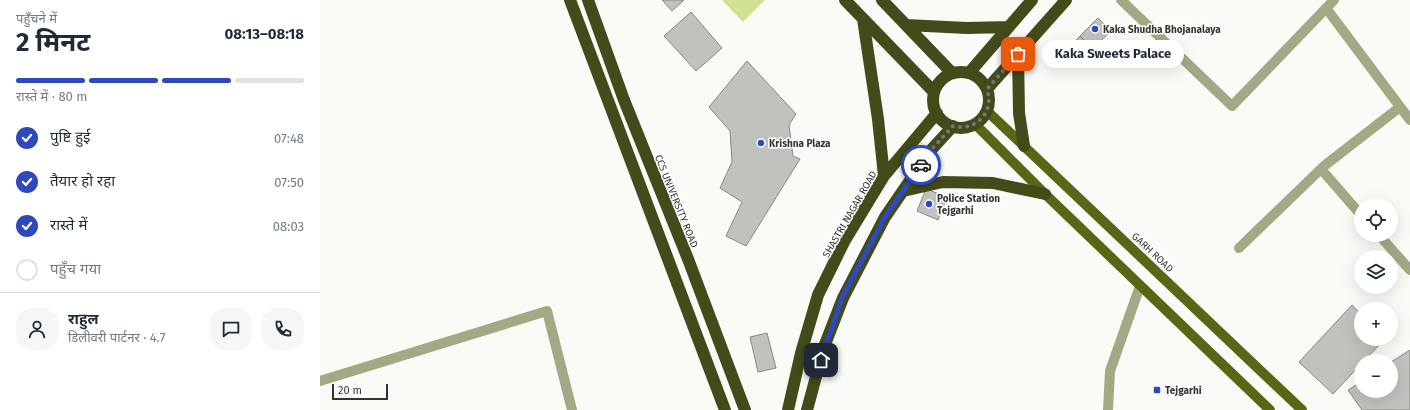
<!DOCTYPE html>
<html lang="hi">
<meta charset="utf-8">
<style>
:root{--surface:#fff;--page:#f6f6f7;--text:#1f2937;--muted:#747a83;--line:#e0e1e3;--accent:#2e49ba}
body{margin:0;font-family:"Fira Sans","Noto Sans Devanagari",sans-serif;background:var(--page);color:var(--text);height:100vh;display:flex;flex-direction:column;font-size:15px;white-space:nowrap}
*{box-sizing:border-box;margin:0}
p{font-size:13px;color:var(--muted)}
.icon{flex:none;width:22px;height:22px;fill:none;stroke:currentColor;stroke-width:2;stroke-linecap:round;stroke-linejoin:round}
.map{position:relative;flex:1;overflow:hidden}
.sheet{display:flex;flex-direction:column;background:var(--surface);width:320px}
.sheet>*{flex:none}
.buttons{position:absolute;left:1034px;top:198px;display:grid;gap:8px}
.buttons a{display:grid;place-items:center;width:44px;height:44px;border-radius:50%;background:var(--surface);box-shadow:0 4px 16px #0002;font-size:20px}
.scale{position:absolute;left:12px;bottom:10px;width:56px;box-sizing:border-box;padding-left:4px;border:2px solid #333332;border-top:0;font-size:11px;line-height:14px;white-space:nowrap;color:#333332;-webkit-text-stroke:3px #fff;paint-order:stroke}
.pin{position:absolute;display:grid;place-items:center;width:34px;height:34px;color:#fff;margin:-17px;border-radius:8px;box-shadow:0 2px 6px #0006}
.courier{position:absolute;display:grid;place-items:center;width:40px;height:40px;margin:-20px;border:3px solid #2e49ba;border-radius:50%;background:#fff;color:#222;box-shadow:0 1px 5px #0007}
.bubble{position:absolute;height:28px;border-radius:14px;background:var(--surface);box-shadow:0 4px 16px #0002;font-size:13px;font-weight:700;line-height:28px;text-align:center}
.summary em{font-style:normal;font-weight:700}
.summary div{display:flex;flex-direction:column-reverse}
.summary{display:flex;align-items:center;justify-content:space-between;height:68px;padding:0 16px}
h1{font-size:26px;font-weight:700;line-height:30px}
.bar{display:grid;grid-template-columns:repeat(4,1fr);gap:6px 4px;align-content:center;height:48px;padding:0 16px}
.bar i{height:5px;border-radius:3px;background:var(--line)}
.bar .active{background:var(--accent)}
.bar p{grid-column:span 4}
.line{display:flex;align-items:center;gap:10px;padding:0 16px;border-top:1px solid var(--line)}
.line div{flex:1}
.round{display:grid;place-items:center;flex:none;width:42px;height:42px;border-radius:16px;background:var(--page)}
ol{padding:0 16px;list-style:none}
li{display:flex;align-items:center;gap:12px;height:44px}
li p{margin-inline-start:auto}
li .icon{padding:4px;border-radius:50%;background:var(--accent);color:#fff;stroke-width:4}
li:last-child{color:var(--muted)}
li i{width:22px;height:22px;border:2px solid var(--line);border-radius:50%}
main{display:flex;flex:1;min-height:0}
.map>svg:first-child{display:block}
</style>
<main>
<section class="sheet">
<div class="summary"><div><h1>2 मिनट</h1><p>पहुँचने में</p></div><em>08:13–08:18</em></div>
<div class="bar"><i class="active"></i><i class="active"></i><i class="active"></i><i></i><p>रास्ते में · 80 m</p></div>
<ol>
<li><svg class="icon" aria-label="check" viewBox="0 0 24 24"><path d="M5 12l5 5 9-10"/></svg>पुष्टि हुई<p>07:48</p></li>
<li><svg class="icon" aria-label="check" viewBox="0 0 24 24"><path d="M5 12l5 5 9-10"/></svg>तैयार हो रहा<p>07:50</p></li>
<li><svg class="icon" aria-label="check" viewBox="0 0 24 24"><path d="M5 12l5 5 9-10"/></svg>रास्ते में<p>08:03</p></li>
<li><i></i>पहुँच गया</li>
</ol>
<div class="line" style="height:72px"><a class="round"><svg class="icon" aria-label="person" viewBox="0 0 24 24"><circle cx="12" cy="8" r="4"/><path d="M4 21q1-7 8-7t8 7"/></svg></a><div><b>राहुल</b><p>डिलीवरी पार्टनर · 4.7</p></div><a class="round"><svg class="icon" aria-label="chat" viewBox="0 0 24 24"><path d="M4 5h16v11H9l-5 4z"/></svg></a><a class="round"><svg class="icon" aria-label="phone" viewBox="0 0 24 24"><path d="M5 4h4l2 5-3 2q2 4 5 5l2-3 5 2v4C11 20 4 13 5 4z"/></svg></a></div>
</section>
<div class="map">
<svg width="1090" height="410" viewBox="0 0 1090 410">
<rect width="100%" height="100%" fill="#fafbf6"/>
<path fill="#d2e295" d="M402 0H445L423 22Z"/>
<path fill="#c1c2bd" stroke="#878884" d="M342 0H364L352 11Z
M371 12 402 48 376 71 344 36Z
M778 18 791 31 772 49 760 36Z
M760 36 772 49 757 65 744 53Z
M427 61 476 114 469 125 473 156 480 159 426 246 406 236 422 202 400 188 412 162 410 131 389 107Z
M606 189 627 197 618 220 597 211Z
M1032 305 1041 314V339H1065L1044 361H1041V364L1013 394 979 362Z
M447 333 456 368 438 372 430 337Z
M1090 350V410H1042L1028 390 1041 382V391H1071V362Z"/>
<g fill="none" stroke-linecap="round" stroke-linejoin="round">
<path stroke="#a1aa84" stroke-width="10" d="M801 0 912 106 1014 0
M1006 8 1090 120
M1001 169 1041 215
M1059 235 1090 270
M919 248 1004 166 1080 107
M0 381 227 311 252 410
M788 410 790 371 820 286"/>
<path stroke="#5a6616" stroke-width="10" d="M667 111 982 410
M655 124 725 194 950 410"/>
<path stroke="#434b1a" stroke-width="12" d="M250 0 405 410
M268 0 304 100 368 259 425 410
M525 0 614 92
M562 0 632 73
M543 19 558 119 564 176
M586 25 647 28 689 27
M698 54 699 113 704 146
M613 100a28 28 0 1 1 56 0a28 28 0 1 1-56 0Z
M649 73 712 0
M667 89 746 0
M583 191 623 182 673 183 725 194
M468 410 481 353 498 295 524 242 564 176 617 113
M487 410 504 347 523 298 565 217 611 150 633 126"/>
</g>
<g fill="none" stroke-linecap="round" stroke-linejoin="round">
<path stroke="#797977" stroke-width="4" stroke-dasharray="0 7.2" d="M601 165 611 150 633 126C656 132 675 112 667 89L698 54"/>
<path stroke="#2e49ba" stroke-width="5" d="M501 360 522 298 565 217 601 165"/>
</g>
<g fill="#2e49ba" stroke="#fff" stroke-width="1.5">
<circle cx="775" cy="29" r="4"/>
<circle cx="441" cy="143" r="4"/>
<circle cx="609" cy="204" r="4"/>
<rect x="833" y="386" width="8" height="8" rx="2"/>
</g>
<g text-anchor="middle" stroke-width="3" stroke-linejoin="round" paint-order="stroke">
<g font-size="10" font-weight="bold" fill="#333332" stroke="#fff" text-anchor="start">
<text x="783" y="33">Kaka Shudha Bhojanalaya</text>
<text x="449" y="147">Krishna Plaza</text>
<text x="617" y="202">Police Station<tspan x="617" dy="12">Tejgarhi</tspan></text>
<text x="845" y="394">Tejgarhi</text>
</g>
<g font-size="10" fill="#333332" stroke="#fff">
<text transform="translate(357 201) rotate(68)" y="4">CCS UNIVERSITY ROAD</text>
<text transform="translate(529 214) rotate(-60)" y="4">SHASTRI NAGAR ROAD</text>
<text transform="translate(833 252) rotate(43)" y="4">GARH ROAD</text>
</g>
</g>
</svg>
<div class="buttons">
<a><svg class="icon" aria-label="locate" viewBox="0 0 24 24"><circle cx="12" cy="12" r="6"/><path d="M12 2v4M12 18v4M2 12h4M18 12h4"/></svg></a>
<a><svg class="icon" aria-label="layers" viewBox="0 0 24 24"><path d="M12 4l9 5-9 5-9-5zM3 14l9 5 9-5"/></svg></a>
<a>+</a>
<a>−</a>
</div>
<div class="scale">20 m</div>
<div class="pin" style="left:698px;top:54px;background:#ea580c"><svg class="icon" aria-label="bag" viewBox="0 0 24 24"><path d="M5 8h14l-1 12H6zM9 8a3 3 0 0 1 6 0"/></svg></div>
<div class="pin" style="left:501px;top:360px;background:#1f2937"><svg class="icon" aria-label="home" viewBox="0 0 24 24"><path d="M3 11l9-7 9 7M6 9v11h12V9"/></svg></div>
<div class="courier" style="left:601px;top:165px"><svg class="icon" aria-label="car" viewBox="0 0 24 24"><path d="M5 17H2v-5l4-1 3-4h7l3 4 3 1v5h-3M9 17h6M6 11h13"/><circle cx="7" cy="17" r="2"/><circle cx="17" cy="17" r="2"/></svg></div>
<div class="bubble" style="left:722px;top:40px;width:142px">Kaka Sweets Palace</div>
</div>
</main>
